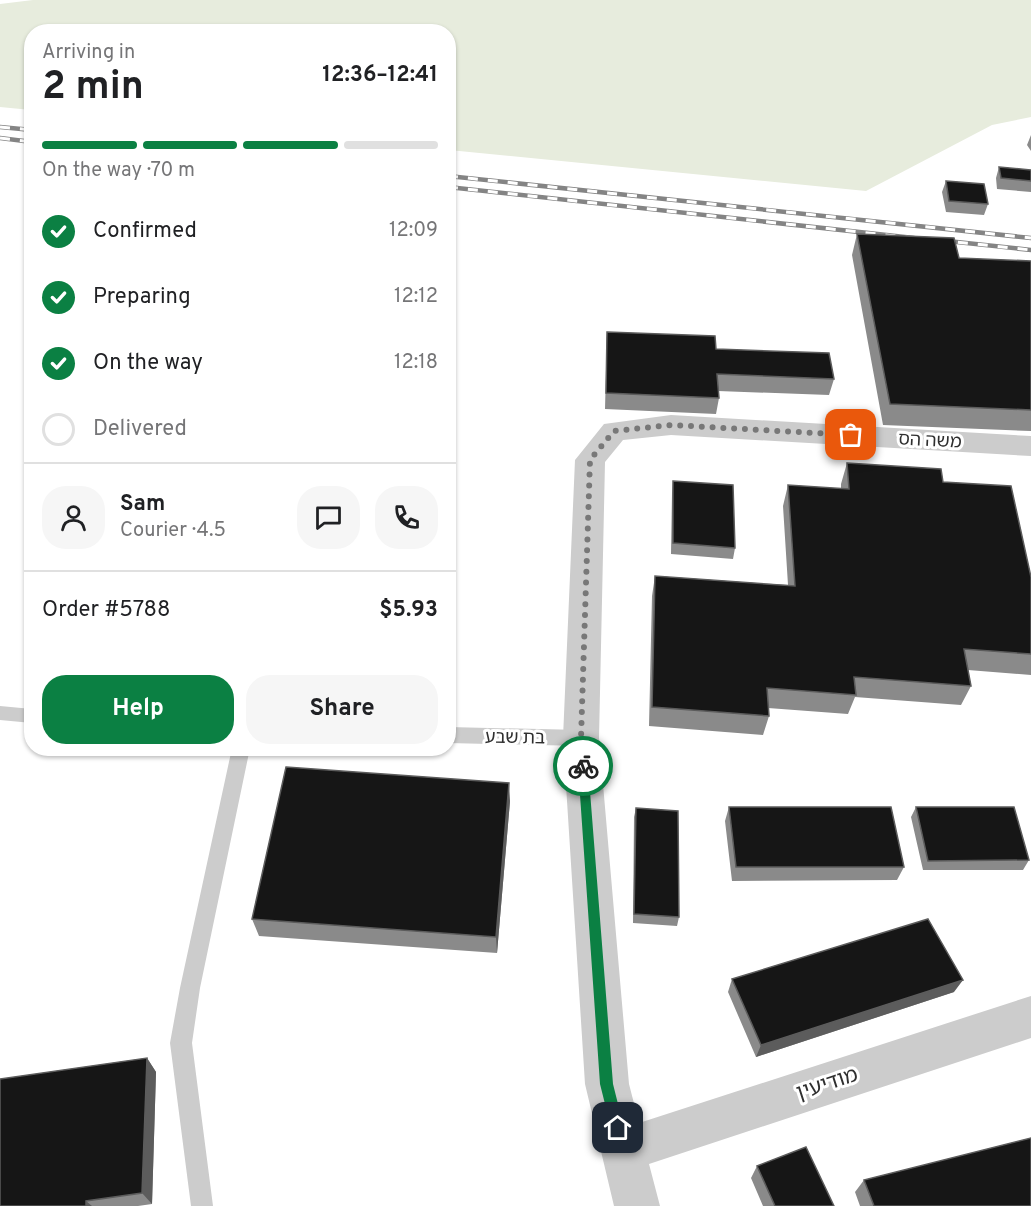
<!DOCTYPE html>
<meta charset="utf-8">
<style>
:root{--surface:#fff;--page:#f6f6f6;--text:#202124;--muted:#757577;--line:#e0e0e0;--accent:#0b8043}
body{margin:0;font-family:Overpass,"Noto Sans Hebrew",sans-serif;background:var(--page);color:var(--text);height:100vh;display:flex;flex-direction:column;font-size:22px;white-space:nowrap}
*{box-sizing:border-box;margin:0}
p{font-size:20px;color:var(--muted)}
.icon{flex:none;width:33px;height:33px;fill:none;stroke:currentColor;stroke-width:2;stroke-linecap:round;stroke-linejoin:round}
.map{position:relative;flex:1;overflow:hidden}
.panel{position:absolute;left:24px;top:24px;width:432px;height:732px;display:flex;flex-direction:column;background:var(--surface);border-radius:24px;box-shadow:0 2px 4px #0004}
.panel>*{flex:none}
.pin{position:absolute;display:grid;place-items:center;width:51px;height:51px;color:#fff;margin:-26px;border-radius:12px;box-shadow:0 3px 9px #0006}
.courier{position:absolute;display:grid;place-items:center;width:60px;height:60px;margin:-30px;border:4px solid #0b8043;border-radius:50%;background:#fff;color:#222;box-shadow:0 2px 8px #0007}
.summary em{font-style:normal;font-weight:700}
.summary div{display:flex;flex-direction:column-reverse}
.summary{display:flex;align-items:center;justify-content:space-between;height:102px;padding:0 18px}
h1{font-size:39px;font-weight:700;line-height:45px}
.bar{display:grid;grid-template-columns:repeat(4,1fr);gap:9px 6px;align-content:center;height:72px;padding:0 18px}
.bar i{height:8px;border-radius:4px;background:var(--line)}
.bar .on{background:var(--accent)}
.bar p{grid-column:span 4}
.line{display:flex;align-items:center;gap:15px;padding:0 18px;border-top:2px solid var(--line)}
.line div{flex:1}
.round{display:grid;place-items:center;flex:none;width:63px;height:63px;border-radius:24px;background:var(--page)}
ol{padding:0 18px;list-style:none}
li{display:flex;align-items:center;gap:18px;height:66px}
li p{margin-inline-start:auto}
li .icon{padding:6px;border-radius:50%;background:var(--accent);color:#fff;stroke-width:4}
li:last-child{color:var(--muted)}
li i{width:33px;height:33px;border:3px solid var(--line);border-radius:50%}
.cta{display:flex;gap:12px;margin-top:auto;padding:12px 18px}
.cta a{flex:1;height:69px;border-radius:24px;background:var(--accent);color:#fff;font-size:24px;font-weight:700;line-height:69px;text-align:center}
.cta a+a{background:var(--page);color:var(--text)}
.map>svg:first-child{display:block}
</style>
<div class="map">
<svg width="1031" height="1206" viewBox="0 0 1031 1206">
<rect width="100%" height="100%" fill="#fff"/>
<path fill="#e7ecdd" d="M33 0H1031V117L992 125 866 191 449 150 448 32H32L31 110 0 107V4Z"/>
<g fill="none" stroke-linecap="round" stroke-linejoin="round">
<path fill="#ccc" fill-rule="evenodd" d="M0 706 32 709V723L0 720Z
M448 727 581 730 587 733 590 738 587 743 581 746 448 743Z
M232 748H250L200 988 192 1043 213 1206H191L170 1043 180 988Z"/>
<path fill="#ccc" fill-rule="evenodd" d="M671 415 1031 436V456L671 435 623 440 605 462 599 738 629 1084 639 1123 1031 996V1038L649 1164 660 1206H614L585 1084 563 738 575 460 604 424Z"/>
<defs>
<path id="rail" d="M0 127 32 130
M0 138 32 142
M448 176 1031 238
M448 187 914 238
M938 240 1031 250"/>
</defs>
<use href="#rail" stroke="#848484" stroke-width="4.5"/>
<use href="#rail" stroke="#fff" stroke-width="3" stroke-dasharray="10" stroke-linecap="butt"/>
</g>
<path fill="#8a8a8a" d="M1031 135V151L1027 145Z
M999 167 1031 170V192L997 189 996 178Z
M946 181 988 204 984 215 946 212 942 192Z
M857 234 959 258 1031 261V431L883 425 852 255Z
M607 332 716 349 834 379 829 395 718 391 719 398 716 414 605 409Z
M847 463 943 482 1031 577V675L968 670 971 686 961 705 855 697 848 714 768 708 769 716 763 735 649 726 652 596 655 576 788 585 783 506 788 485 841 489V484Z
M673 481 735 548 733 559 671 554 672 493Z
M510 801 497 953 259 936 252 919Z
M729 807 904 867 897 880 732 881 725 821Z
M916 807 1029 860 1023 870H923L911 817Z
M636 808 679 917 677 926 633 923 634 817Z
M732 979 954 992 756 1057 728 992Z
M147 1058 156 1072 152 1204 138 1206H0Z
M757 1166 834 1206H763L751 1178Z
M864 1180 1031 1206H860L855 1192Z"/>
<path fill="#5c5c5c" d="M509 783 510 801 497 953 496 937Z
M963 980 954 992 756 1057 761 1045Z
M147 1058 156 1072 152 1204 142 1193Z
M86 1201 92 1206H86Z"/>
<path fill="#161616" stroke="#5c5c5c" stroke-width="1.5" d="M999 167 1031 170V181L1001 178Z
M946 181 984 184 988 204 949 201Z
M857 234 954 238 959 258 1031 261V410L890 404Z
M607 332 715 336 716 349 829 353 834 379 717 374 719 398 606 393Z
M847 463 941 469 943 482 1011 486 1031 577V654L964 649 971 686 854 677 856 695 767 688 769 716 652 707 655 576 795 586 788 485 849 489Z
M673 481 733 485 735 548 673 543Z
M286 767 509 783 496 937 252 919Z
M729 807H891L904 867H736Z
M916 807H1014L1029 860 928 861Z
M636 808 678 811 679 917 634 914Z
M928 919 963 980 761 1045 732 979Z
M147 1058 142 1193 86 1201V1206H0V1079Z
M1031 1138V1206H874L864 1180Z
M806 1147 834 1206H775L757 1166Z"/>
<path fill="#0b8043" d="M583 761 588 766 613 1084 624 1128 618 1135 611 1128 600 1084 578 766Z"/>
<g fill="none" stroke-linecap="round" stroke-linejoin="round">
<path stroke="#787878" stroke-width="6" stroke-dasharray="0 10.8" d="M583 766 581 738 590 460 614 431 671 425 851 435"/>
</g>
<g text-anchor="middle" stroke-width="6" stroke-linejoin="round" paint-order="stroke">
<g font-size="18" fill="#2f2f2f" stroke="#fff">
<text transform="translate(930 440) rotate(3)" y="6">משה הס</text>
<text transform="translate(515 737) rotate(1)" y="6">בת שבע</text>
</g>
<g font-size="21" fill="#2f2f2f" stroke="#fff">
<text transform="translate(827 1083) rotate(-18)" y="7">מודיעין</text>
</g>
</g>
</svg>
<div class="pin" style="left:851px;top:435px;background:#ea580c"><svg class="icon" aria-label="bag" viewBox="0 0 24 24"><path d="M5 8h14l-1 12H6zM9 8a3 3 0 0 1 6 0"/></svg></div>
<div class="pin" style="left:618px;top:1128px;background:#1f2937"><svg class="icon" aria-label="home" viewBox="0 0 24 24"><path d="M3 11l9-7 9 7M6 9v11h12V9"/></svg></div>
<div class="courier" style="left:583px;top:766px"><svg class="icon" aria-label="bike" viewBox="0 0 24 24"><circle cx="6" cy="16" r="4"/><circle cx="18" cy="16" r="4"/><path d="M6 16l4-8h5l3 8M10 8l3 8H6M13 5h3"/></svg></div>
<section class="panel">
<div class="summary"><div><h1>2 min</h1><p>Arriving in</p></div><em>12:36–12:41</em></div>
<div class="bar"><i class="on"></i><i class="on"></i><i class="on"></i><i></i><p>On the way · 70 m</p></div>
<ol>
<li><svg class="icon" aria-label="check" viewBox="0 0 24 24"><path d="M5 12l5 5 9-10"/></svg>Confirmed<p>12:09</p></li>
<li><svg class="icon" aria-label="check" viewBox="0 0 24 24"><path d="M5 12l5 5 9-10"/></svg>Preparing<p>12:12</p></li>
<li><svg class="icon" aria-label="check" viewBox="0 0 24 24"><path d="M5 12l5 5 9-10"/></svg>On the way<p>12:18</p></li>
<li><i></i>Delivered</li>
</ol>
<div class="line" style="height:108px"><a class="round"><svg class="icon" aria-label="person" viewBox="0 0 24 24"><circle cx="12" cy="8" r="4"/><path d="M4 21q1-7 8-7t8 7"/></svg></a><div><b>Sam</b><p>Courier · 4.5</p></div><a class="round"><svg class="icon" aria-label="chat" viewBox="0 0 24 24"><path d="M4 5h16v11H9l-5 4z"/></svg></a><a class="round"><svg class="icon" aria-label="phone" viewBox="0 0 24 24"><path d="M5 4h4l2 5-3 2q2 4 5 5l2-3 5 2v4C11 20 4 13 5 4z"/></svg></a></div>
<div class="line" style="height:78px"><div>Order #5788</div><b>$5.93</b></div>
<div class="cta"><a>Help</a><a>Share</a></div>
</section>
</div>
